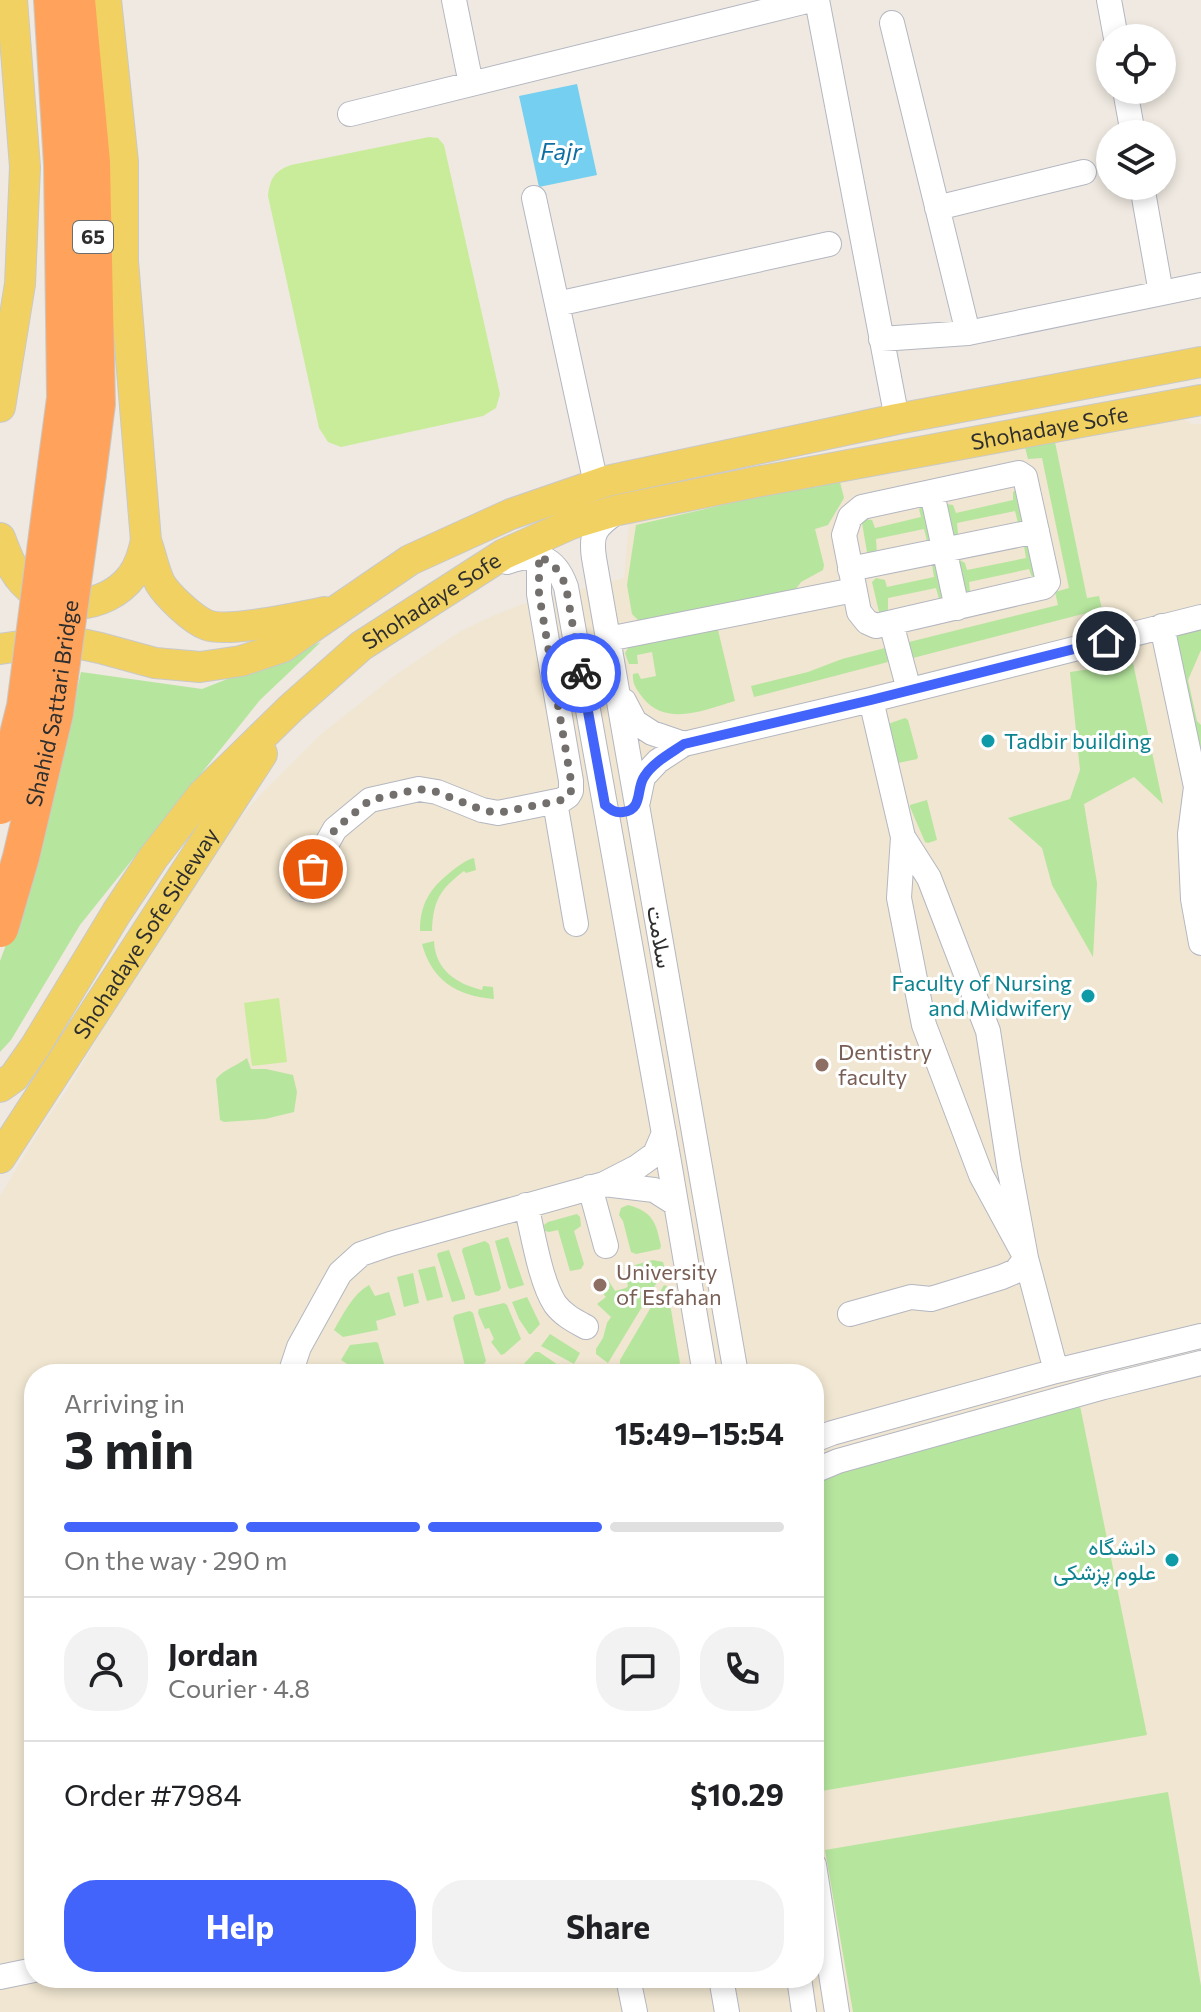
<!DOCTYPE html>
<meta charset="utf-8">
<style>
:root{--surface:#fff;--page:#f2f2f2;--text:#202124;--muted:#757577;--line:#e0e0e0;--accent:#4264fb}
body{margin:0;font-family:Commissioner,Vazirmatn,sans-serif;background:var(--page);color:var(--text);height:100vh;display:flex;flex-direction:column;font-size:30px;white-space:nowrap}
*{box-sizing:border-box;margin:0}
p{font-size:26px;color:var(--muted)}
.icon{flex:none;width:44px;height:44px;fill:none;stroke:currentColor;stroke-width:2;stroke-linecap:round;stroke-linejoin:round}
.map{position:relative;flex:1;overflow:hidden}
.details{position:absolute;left:24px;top:1364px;width:800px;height:624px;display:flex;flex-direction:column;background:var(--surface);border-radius:32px;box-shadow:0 4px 12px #0003}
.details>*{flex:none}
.buttons{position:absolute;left:1096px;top:24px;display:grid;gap:16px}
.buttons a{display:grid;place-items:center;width:80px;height:80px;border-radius:50%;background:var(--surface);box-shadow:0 4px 12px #0003;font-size:40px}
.pin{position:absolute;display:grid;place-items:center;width:68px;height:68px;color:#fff;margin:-34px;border:4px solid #fff;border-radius:50%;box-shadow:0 2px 8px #0007}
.courier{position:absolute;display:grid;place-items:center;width:80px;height:80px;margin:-40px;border:6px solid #4264fb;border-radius:50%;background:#fff;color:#222;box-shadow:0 2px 10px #0007}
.head em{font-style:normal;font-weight:700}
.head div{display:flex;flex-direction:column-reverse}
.head{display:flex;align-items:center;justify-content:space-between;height:136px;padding:0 40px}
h1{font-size:52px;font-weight:700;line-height:60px}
.bar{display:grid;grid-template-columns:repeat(4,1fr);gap:12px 8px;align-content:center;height:96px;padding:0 40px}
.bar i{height:10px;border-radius:6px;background:var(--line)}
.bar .active{background:var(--accent)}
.bar p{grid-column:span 4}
.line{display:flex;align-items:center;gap:20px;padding:0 40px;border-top:2px solid var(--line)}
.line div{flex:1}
.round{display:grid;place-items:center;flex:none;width:84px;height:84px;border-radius:32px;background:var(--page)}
.action{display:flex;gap:16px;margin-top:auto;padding:16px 40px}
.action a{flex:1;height:92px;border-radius:32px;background:var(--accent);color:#fff;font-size:32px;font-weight:700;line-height:92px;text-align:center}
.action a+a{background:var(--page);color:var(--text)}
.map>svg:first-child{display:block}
</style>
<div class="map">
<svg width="1201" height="2012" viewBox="0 0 1201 2012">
<rect width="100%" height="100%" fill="#efe9e1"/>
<path fill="#f0e6d1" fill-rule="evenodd" d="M1168 408 1191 424H1201V2012H0V1196L44 1123 65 1093 142 963 195 881 242 816 264 791 320 735 397 674 459 632 492 616 523 604 624 578 629 524 634 519ZM34 1374H814V1978H34Z"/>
<path fill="#b6e59e" d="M1055 442 1087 598 1099 596 1102 609 909 659 905 643 1058 605 1055 592 1069 588 1042 458 1028 459 1025 447Z
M839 478 844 498 828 525 815 529 824 565 823 570 801 582 793 593 643 625 632 614 627 585 636 525Z
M1017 489 1028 521 1018 523 1015 511 957 523 958 534 953 537 946 504 953 505 956 513 1013 500V492Z
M925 505 928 506 930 543 927 541 924 529 876 539 877 554 872 555 867 552 862 523 865 519 872 520 875 528 921 517 919 509Z
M1024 546H1031L1041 582 1033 580 1029 569 969 582 970 593 966 596 956 562 960 560 965 563 967 570 1026 558Z
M934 564 937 566 946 600 939 599 936 588 888 598V611L884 614 879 612 872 582 876 578 885 580 887 587 934 577 932 565Z
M1201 620V650L1188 680 1197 721 1201 725V771L1169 627Z
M717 626 735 701C704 710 667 727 643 698 637 690 632 684 633 674L638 673 641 679 656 676 652 652 637 655 638 664H629L625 653 631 643Z
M321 642 260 700 80 925 11 1040 0 1052V961L41 851 81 672 202 689Z
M885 648 888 662 754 697 751 686 808 672 842 659Z
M1133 663 1163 804 1134 777 1084 804 1097 883 1093 957 1052 885 1042 848 1008 818 1070 799 1080 770 1070 672Z
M905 718 908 720 918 757 917 759 898 763 888 724Z
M927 800 937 840 928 843 925 842 910 807V805Z
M474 858 476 870 466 873 464 871C440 889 433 901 432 931H420C420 900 433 885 457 867 463 863 466 860 474 858Z
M434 941C435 970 457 984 482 990L483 986 493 987 494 999C457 996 432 981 422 944Z
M247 1058 251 1069H266L293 1075 297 1092 294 1112 265 1119 224 1122 220 1120 216 1079C226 1068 235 1067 247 1058Z
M628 1205C653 1212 656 1222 661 1246L660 1249 636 1254 631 1252 623 1221 619 1215 621 1208Z
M577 1214 580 1217 581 1226 574 1231 584 1264 581 1269 570 1271 558 1230 549 1232 545 1231 544 1225 548 1222Z
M508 1237 524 1285 510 1289 508 1287 495 1241Z
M485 1241 489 1244 501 1288 499 1291 479 1296 475 1295 462 1251 463 1248Z
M449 1250 465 1296V1299L452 1302 437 1255 438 1253Z
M653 1260 663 1262 665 1269 608 1363 596 1354V1349L603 1338 607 1323 611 1317 597 1304 606 1297 595 1285 603 1278H607L615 1291 626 1288 628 1286 625 1272 631 1270 635 1265Z
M435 1266 443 1297 427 1301 418 1270Z
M413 1273 419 1303 404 1307 397 1277Z
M369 1285 375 1296 389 1292 396 1315 376 1321 378 1330 343 1337 334 1330C344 1313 352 1295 369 1285Z
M664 1285 667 1286 680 1363 677 1366 629 1374 620 1368V1360Z
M527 1297 540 1324 531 1334H529L519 1319 512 1302Z
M504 1303 507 1305 521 1339 504 1354 501 1355 491 1342 494 1339 489 1328 485 1329 478 1313 479 1309Z
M470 1311 473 1313 486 1361 484 1364 467 1368 465 1366 453 1318 455 1315Z
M550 1334 580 1353 574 1364 541 1346Z
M376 1342 378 1343 387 1374H354L352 1367 341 1360 350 1345Z
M535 1352H539L567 1371V1374H520V1368Z
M1079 1401 1147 1735 816 1792 814 1778V1480Z
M1168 1792 1201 1986V2012H853L825 1850Z"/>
<path fill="#c9ec9a" d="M429 137 438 138 444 145 500 394 496 408 483 416 341 447 328 442 319 428 268 196C270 179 274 171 291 165Z
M279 998 287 1062 252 1066 244 1003Z"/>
<path fill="#75cff0" d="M577 84 597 175 539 187 519 96Z"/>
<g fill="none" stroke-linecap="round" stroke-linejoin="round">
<defs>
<path id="minor" d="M454 0 471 84
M817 0 897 419
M1109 0 1116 38
M892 23 968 333
M1125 90 1133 134
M350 114 811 0
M1142 186 1161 293
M534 198 596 484
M937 208 1084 172
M557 304 829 244
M881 339 968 333 1201 285
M1019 473 1025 477 1048 582 1044 587 876 626 867 622 859 612 844 535 850 517 862 507Z
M932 493 957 608
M616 512C596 527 590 532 594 558L736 1374
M507 562C537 551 555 556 566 587L669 1162 705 1374
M850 569 1037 531
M891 623 909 690
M1162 626 1196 787 1201 796
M608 639 854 590
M871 700 903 837 899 898 924 1025 981 1175 1026 1258
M624 701 635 722 652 733 684 744
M1196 787 1190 834 1193 899 1201 943
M638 801 643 777 658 761 684 744 871 700 1201 617
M555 802 576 924
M903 837 929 878 988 1031 1009 1166 1026 1258 1056 1371
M301 889 335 829 370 800 419 789 437 792 482 810 498 813 562 800 568 796 571 791V781L539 594V556
M604 1184 654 1190 676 1204
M590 1187 606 1246
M526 1205C533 1233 540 1281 555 1304 563 1315 575 1321 586 1327
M850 1314 911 1297 931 1299 1002 1277 1016 1271 1026 1258
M290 1374 299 1347 340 1273 361 1254 390 1244 604 1184 637 1167 655 1154 664 1133
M814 1440 832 1433 1056 1371 1201 1336
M814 1471 838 1461 1104 1387 1201 1363
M814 1865 837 2012
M0 1977 34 1970
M628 1978 635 2012
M721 1978 727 2012
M799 1978 804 2012"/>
<g id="major">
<path d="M106 0 123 162V261L146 541C151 554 154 571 160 583 167 595 193 620 207 625 227 633 301 617 325 612"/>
<path d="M0 407 20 284 25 167 12 0"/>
<path d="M0 538C6 553 11 569 23 582 52 614 106 610 132 576 140 565 143 553 146 541"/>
<path d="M0 649 63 640 100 648 155 663 200 667 241 661 283 647 410 560 511 514 607 481 897 419 1201 362"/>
<path id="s1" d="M0 1087 14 1077 35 1047 117 912 153 858 202 795 291 708 361 646 504 554 571 524 618 510 756 482 1201 400"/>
<path id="s2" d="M0 1158 262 754"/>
</g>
<path id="highway" d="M52 0 62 165 65 398 56 465
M77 0 92 162 97 404 88 474"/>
</defs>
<use href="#minor" stroke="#b4b7c1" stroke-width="26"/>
<use href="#major" stroke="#c9c9c9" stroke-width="32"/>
<use href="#highway" stroke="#c9c9c9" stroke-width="38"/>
<use href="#minor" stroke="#fff" stroke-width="24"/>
<use href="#major" stroke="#f2d163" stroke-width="30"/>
<use href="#highway" stroke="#ffa35c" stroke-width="36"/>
<defs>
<g id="highway-bridge">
<path d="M0 806 25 706 56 465"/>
<path id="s3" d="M0 929 21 857 55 713 88 474"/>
</g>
</defs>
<use href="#highway-bridge" stroke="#c9c9c9" stroke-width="38" stroke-linecap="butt"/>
<use href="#highway-bridge" stroke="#ffa35c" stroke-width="36"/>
</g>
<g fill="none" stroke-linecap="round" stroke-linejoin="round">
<path stroke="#726f6d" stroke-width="8" stroke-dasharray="0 14.4" d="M313 869 335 829 370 800 419 789 437 792 482 810 498 813 562 800 568 796 571 791V781L539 594V556C554 564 560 571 566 587L581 673"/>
<path stroke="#4264fb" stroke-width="10" d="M581 673 605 805C611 810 615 813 623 812 643 810 636 789 644 777 652 763 671 753 684 744L871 700 1106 641"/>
</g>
<g fill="#0f9aa8" stroke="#fff" stroke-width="3">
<circle cx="988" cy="741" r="8"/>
<circle cx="1088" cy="996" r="8"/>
<circle cx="1172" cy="1560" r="8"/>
</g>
<g fill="#8d6e63" stroke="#fff" stroke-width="3">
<circle cx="822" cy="1065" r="8"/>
<circle cx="600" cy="1285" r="8"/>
</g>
<g text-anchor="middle" stroke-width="6" stroke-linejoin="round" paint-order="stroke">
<rect fill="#fff" stroke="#6d6d6d" stroke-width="2" x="73" y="221" width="40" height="32" rx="6"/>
<g font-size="20" font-weight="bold" fill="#2e2e2e">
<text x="93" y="244">65</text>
</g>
<g font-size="22" fill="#2e2e2e" stroke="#fff">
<text dy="8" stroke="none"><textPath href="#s1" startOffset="1306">Shohadaye Sofe</textPath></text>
<text dy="8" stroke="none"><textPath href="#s1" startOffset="658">Shohadaye Sofe</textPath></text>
<text dy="8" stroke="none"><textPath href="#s3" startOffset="232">Shahid Sattari Bridge</textPath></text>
<text dy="8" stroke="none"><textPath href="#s2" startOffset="268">Shohadaye Sofe Sideway</textPath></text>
<text transform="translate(660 937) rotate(80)" y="8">سلامت</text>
</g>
<g font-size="22" fill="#0d838f" stroke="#fff" text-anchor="end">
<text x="1004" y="749" text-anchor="start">Tadbir building</text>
<text x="1072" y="991">Faculty of Nursing<tspan x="1072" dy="25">and Midwifery</tspan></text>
<text x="1156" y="1555">دانشگاه<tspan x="1156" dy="25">علوم پزشکی</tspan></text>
</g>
<g font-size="22" fill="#785e54" stroke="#fff" text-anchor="start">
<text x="838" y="1060">Dentistry<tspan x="838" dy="25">faculty</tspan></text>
<text x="616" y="1280">University<tspan x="616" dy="25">of Esfahan</tspan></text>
</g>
<g font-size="24" font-style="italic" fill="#0d6fa3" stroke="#fff">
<text x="561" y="160">Fajr</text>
</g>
</g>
</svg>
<div class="buttons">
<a><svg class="icon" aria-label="locate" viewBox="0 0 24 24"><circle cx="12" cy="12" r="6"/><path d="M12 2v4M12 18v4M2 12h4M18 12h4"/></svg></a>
<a><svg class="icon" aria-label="layers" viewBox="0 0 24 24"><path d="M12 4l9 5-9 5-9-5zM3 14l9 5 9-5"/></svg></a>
</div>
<div class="pin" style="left:313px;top:869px;background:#ea580c"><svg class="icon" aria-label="bag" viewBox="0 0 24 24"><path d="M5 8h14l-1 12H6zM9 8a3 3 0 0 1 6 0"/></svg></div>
<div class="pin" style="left:1106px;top:641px;background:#1f2937"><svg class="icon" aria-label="home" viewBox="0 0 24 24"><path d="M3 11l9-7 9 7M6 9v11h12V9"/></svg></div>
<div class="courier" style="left:581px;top:673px"><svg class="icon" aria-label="bike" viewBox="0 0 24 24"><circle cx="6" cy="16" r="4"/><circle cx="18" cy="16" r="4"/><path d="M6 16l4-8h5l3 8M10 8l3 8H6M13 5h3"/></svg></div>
<section class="details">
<div class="head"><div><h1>3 min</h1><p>Arriving in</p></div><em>15:49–15:54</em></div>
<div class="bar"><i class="active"></i><i class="active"></i><i class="active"></i><i></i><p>On the way · 290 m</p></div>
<div class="line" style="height:144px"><a class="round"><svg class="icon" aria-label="person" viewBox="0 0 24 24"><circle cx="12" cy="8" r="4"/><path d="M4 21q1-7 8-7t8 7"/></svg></a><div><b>Jordan</b><p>Courier · 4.8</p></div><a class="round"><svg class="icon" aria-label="chat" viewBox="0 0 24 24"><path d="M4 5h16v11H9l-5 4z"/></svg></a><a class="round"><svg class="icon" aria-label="phone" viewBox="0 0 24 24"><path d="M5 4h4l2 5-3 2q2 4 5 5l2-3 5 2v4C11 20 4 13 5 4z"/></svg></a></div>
<div class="line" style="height:104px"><div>Order #7984</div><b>$10.29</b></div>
<div class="action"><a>Help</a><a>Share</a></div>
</section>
</div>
